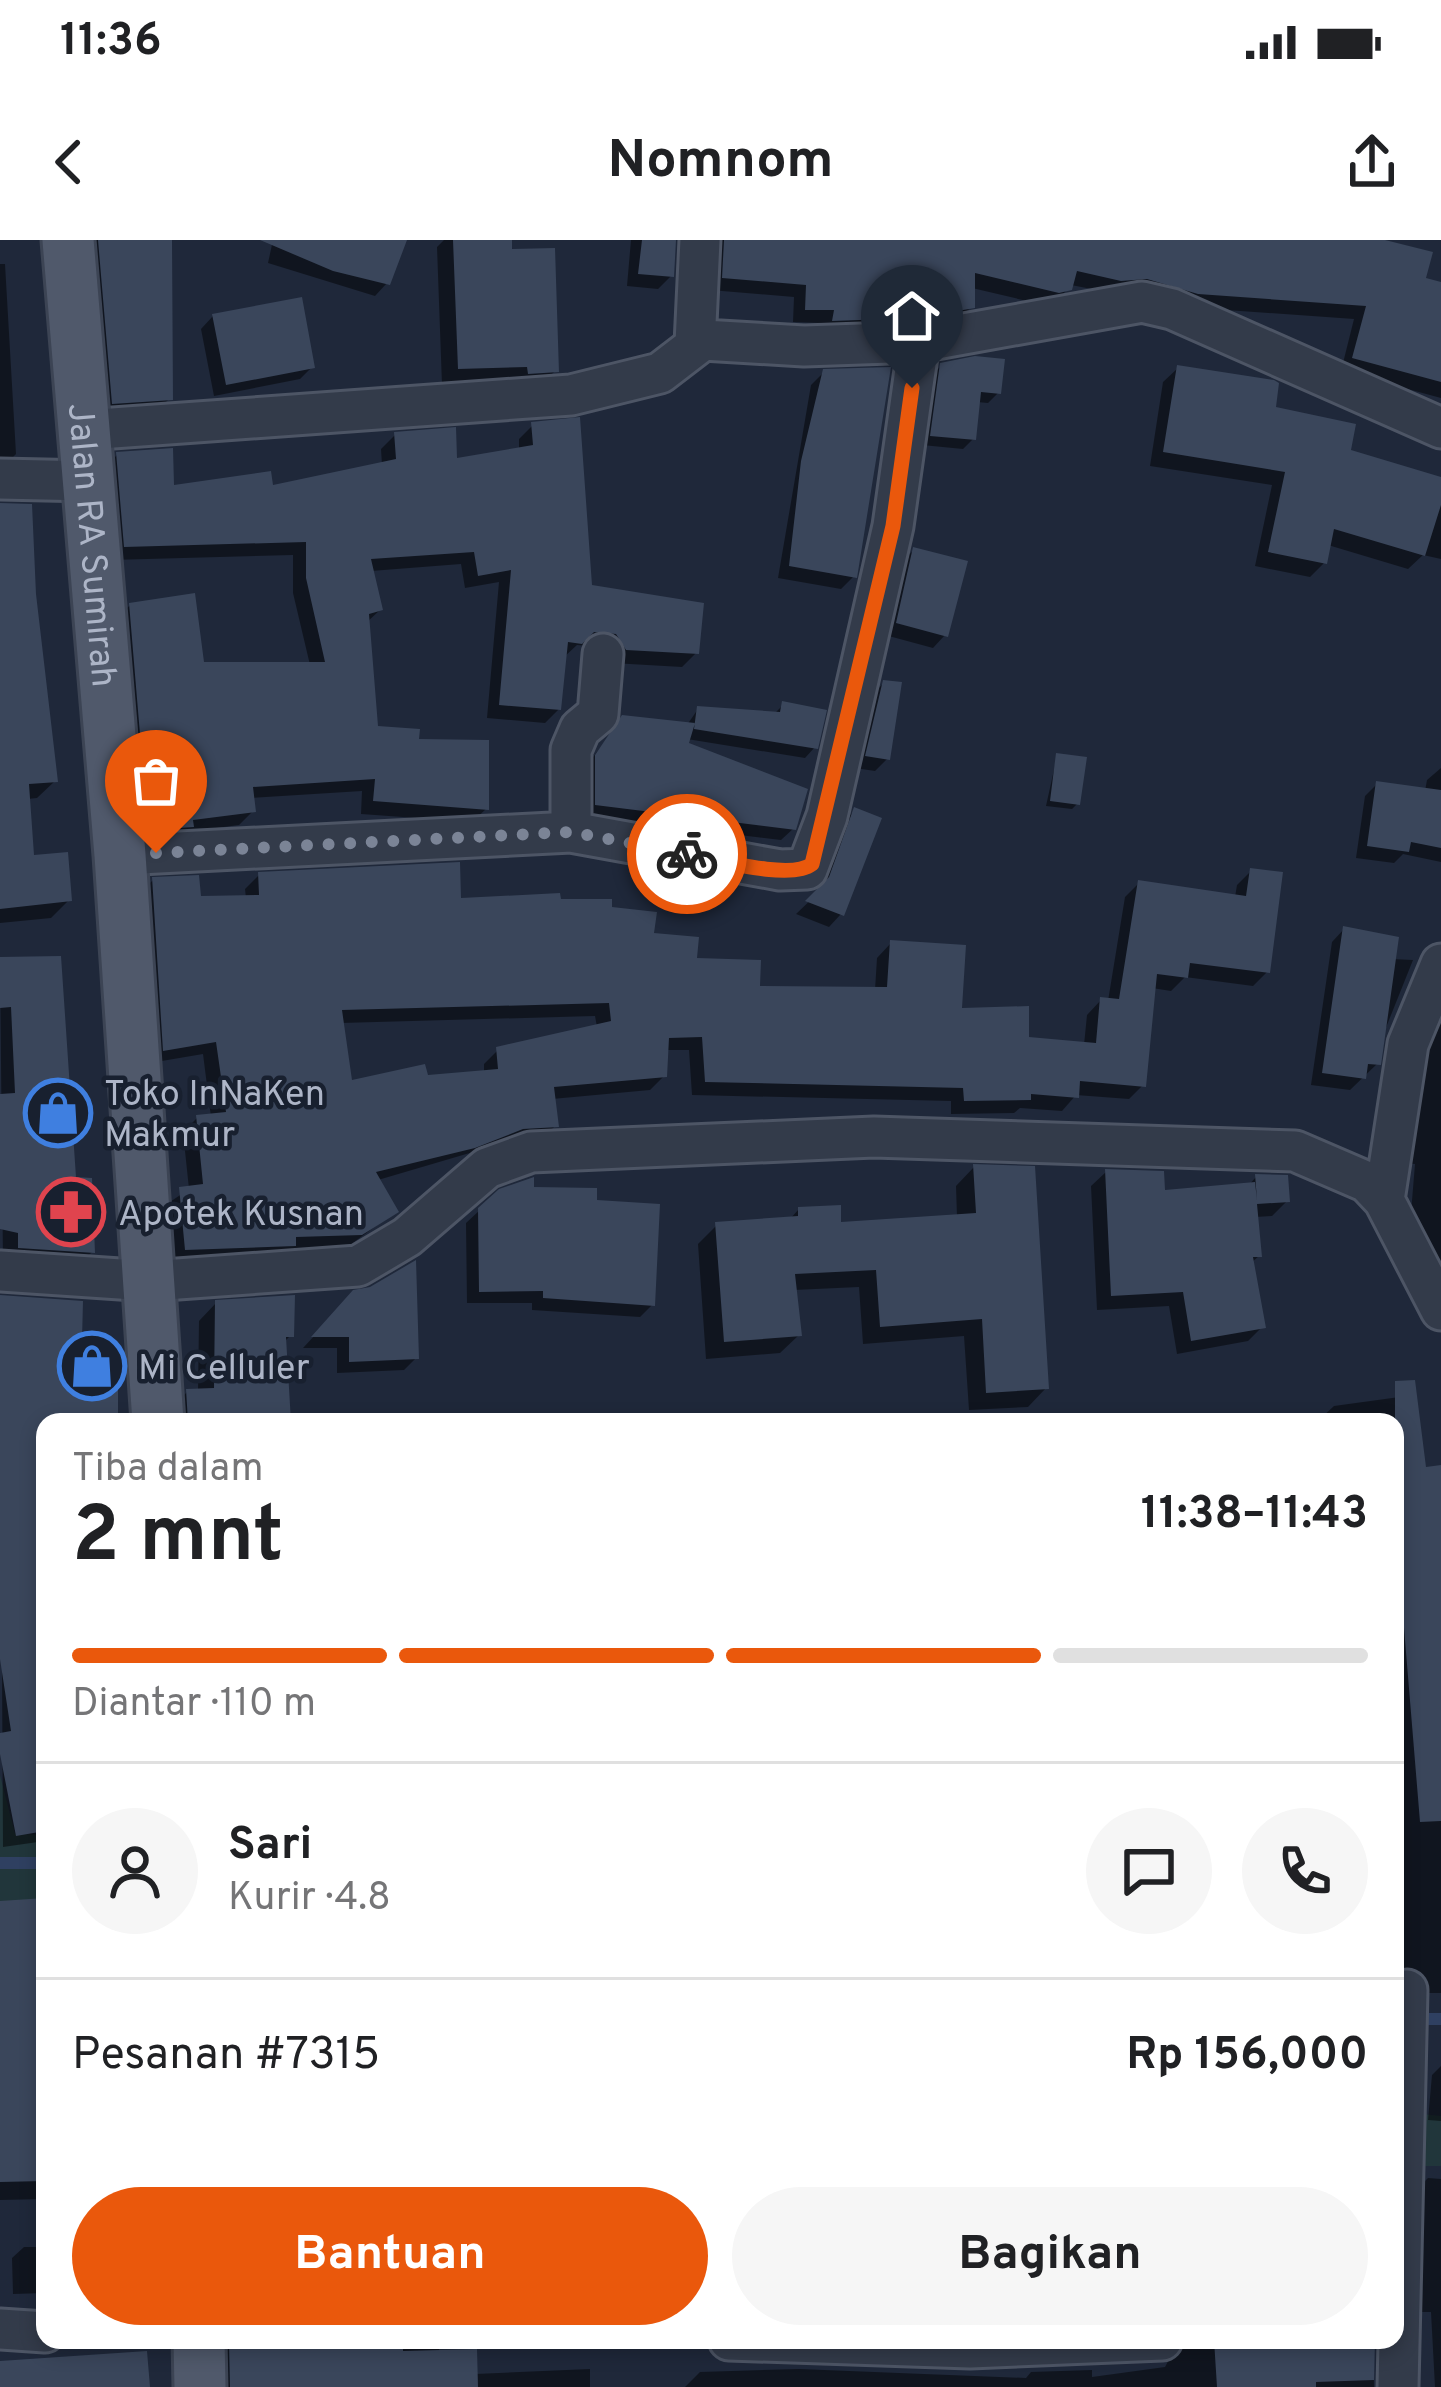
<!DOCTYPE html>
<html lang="id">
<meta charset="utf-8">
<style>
:root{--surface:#fff;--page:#f6f6f6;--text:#202124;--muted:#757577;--line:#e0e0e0;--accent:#ea580c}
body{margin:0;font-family:Overpass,sans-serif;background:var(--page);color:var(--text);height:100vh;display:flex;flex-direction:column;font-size:45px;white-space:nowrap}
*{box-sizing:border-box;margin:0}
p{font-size:39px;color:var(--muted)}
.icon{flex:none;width:66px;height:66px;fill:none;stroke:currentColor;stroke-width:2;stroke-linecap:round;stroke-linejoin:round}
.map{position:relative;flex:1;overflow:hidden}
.details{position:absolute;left:36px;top:1173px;width:1368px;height:936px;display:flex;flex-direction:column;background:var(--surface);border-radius:24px;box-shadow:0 6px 18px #0003}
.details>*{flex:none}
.pin{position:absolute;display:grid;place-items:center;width:102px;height:102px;color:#fff;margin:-123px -51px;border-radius:50% 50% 50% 0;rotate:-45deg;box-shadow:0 0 12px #0007}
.pin .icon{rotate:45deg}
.courier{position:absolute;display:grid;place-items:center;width:120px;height:120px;margin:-60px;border:9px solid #ea580c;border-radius:50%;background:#fff;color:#222;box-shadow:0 3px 15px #0007}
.summary em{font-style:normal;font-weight:700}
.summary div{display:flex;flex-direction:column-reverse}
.summary{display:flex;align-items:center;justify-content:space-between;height:204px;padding:0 36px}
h1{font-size:78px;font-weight:700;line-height:90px}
.bar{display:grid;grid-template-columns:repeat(4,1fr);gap:18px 12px;align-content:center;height:144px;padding:0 36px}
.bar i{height:15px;border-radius:9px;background:var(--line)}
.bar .on{background:var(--accent)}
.bar p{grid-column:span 4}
.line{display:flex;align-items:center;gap:30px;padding:0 36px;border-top:3px solid var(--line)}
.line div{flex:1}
.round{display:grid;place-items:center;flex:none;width:126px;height:126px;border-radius:63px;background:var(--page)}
.action{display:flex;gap:24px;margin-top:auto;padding:24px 36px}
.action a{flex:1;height:138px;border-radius:72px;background:var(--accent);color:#fff;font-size:48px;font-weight:700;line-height:138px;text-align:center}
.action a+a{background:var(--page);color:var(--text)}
.status{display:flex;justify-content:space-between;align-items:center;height:84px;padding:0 60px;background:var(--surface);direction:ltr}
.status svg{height:33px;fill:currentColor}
header{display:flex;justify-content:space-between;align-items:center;height:156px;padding:0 36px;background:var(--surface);font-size:54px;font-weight:700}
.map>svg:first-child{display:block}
</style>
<div class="status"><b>11:36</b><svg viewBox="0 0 49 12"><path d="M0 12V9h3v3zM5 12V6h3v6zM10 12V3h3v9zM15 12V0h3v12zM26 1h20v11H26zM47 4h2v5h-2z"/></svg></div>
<header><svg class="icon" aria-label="back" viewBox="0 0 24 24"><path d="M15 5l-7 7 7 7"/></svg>Nomnom<svg class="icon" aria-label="share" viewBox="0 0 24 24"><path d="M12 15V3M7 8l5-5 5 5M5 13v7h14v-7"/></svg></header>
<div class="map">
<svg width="1441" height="2147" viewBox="0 0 1441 2147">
<rect width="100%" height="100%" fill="#1f283a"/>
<path fill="#21363b" d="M0 1535 15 1594 45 1595V1664L0 1661Z
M1412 1873 1441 1876V1926H1410Z"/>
<path fill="#0007" fill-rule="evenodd" d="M83 0H169L170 158 157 171 100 175Z
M273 0H404L387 43 375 56 268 23Z
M444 0H509L555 131 539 147 512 142 442 145 437 7Z
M631 0H675L671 36 658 49 627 46Z
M704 0H1373L1422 40 1441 45V158L1341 131 1354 79 1184 67 1071 45 1056 62 1044 65 972 48V66L958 80 820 93 822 83 793 82 794 57 710 50Z
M0 24H5L16 214 0 230Z
M213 76 312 127 300 139 214 156 201 89Z
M942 125 998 153 988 163 977 162 973 199 963 209 922 205 931 136Z
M1178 128 1272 170 1347 212 1441 240V319L1423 315 1408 329 1328 305 1324 323 1310 337 1255 326 1272 245 1150 226 1163 142Z
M824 132 854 336 841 349 778 338 811 145Z
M533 185 589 347 696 413 682 427 612 423 602 407 577 405 563 418 559 469 545 483 487 478 499 342 465 348 461 324 371 331 380 370 366 383 375 489 416 502 486 569 472 582 361 574 362 551 251 558 253 571 239 585 185 592 176 600 135 602 116 380 130 365 202 425H310L293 353V315L111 320 103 229 117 215 171 249H270L382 225 381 209 395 195 455 221 519 210V199Z
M914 310 945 395 933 408 885 395 901 322Z
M0 436 55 541 37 558 27 559 32 618 69 660 51 678 0 683Z
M884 443 887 519 875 531 855 528 871 455Z
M783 465 815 507 805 518 687 499 686 505 794 588 781 600 584 576V529L623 478 687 485 698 469 773 475Z
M1057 516 1077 564 1072 569 1046 566Z
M1441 528V622L1403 614 1394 623 1356 618 1365 556 1377 544 1425 551 1427 540Z
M854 571 841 674 829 687 796 674 818 653 842 583Z
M1251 631 1267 732 1253 746 1185 737 1171 751 1152 748 1143 845 1129 859 1076 855 1062 871 1020 868 1014 873 951 874V861L692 855 689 810H665L664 836 650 850 552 859 555 886 541 900 507 902 378 940 396 971 346 1008 288 1010 278 1019 172 1023 167 964 189 949 183 892 197 878 211 877 203 814 150 823 139 654 153 640 199 659 246 658 245 649 259 635 458 661 558 662 609 670 694 721 757 749 875 750 877 718 891 703 959 771 1026 800 1084 805 1087 775 1101 760 1108 761 1125 657 1139 643 1235 657 1237 645ZM595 776 597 787 498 810 484 824V833L350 844 341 783Z
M1344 689 1392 719 1413 720 1383 795 1378 823 1350 850 1311 845 1332 702Z
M0 720 92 1012 76 1028 3 1023Z
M1441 765V1060L1409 997 1415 924 1404 923 1418 828Z
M974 927 1046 1148 1028 1167 969 1170 964 1096 863 1104 859 1047 794 1050 799 1095 780 1113 706 1119 698 1004 717 985 789 980 799 969 839 986 957 977 956 946Z
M1106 932 1162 954 1248 946 1256 937 1287 961 1272 976 1255 977 1259 1016 1251 1023 1263 1086 1248 1101 1177 1114 1169 1066 1097 1070 1091 946Z
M531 950 593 963 652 1065 640 1077 532 1070V1063H467L466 983 480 970Z
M0 1058 79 1103 104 1150 113 1182H45V1601L3 1607Z
M216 1063 291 1095 283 1103 288 1182H170V1170L187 1152H198L199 1081Z
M341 1067 416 1118 404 1130 337 1133V1108H303Z
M1414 1155 1423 1231 1441 1228V1753H1413L1400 1743 1403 1668H1395V1539H1400L1395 1493V1182L1319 1180 1334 1166Z
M0 1664 45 1667V1959L0 1960Z
M1441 1826V1881L1428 1880 1432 1835Z
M1428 1938 1441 1939V2147H1435L1431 2072H1410L1413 1953Z
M24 2007H45V2053L13 2054 12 2018Z
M262 2100H439V2113L475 2134 590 2129V2147H214L215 2122 230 2107 262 2108Z
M1163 2100H1373L1374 2147H685L700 2132 799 2129 1026 2138 1031 2132 1092 2130V2137L1165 2127 1172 2114Z"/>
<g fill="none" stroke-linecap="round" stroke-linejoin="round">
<path stroke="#2f4061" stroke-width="12" d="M0 1623H45
M1412 1779H1441"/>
</g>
<path fill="#3a465b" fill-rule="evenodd" d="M98 0H172L173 160 112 164Z
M260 0H407L390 45 333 31Z
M453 0H512V9L555 8 559 132 528 134 527 127 458 129Z
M642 0H676L674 37 638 34Z
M724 0H1385L1433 12 1426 38 1441 42V142L1352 118 1366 66 1198 54 1147 39 1121 41 1077 31 1072 50 1059 53 975 33V68L916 78 832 81 834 70H805L806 45 722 38Z
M302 57 315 128 226 145 212 74Z
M975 116 1005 119 1001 154 981 152 976 200 930 196 940 123Z
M1177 125 1274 140 1279 143 1276 167 1356 184 1351 210 1441 237V265L1425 316 1334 289 1327 324 1268 312 1285 232 1163 212Z
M891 127 857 338 789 326 801 221 823 129Z
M580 177 592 345 704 363 699 414 626 410 616 394 594 392 582 404 568 402 561 470 499 465 511 330 478 336 474 312 371 319 383 370 369 374 378 486 420 489 419 499 489 500V570L373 561 375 539 253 547 256 572 193 580 194 587 148 590 129 363 195 353 204 422H325L306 338V302L124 307 116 212 173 208 174 245 271 231 273 245 396 219 394 192 456 187 457 218 533 205 531 182Z
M0 263 32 264 36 354 58 542 29 544 34 615 68 612 72 661 0 669Z
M913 307 968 321 948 397 896 383Z
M883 440 902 442 890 520 865 516Z
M782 461 827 470 818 509 694 489 697 466 780 472Z
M622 475 695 483 689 503 808 549 796 590 595 565V515Z
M1056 513 1087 517 1080 565 1050 561Z
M1376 541 1441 550V608L1411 602 1409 612 1367 606Z
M854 567 882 578 844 676 805 661 829 637Z
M460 622 461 658 560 653 561 659H612V667L657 672 654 693 699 697 697 718 761 720 760 746 887 747 890 700 966 705 962 768 1029 766V797L1096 803 1100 757 1119 759 1138 640 1246 656 1250 628 1283 632 1270 733 1190 723 1188 738 1157 734 1146 847 1080 841 1079 858 1031 854V860L964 861 963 848 705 842 702 797 669 798 667 837 554 847 559 887 523 889 475 908 376 932 399 972 362 995 296 997V1006L185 1010 179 947 203 944 196 875 226 872 216 802 163 811 152 637 199 635 201 656 259 655 258 632ZM609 763 611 781 496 807 498 829 428 835 425 824 352 840 342 770Z
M1343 686 1399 697 1381 825 1368 824 1366 839 1322 833Z
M61 716 76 937 92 938 95 1013 18 1008V993L0 989V854L15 853 11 767 0 768V717Z
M973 924 1035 926 1049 1149 986 1153 982 1079 880 1087 876 1030 795 1034 802 1096 724 1102 715 982 798 976V967L841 965V982L976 973Z
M1105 929 1164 931 1165 950 1255 942 1257 960 1255 934 1288 935 1290 962 1257 964 1262 1017H1253L1266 1088 1191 1101 1183 1052 1111 1056Z
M534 937V947L597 948V960L660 964 655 1066 543 1058V1051L479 1052 478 968 499 949Z
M416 1020 419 1119 349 1122V1097H311L353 1050 370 1047Z
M0 1055 83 1061 82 1100 110 1104 107 1148 118 1150V1182H45V1591L16 1596 0 1514V1493L11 1491 0 1419Z
M295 1055 294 1097H286L291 1182H188L186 1149 214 1148 215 1060Z
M1415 1140 1426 1227 1441 1225V1581L1420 1582 1404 1388 1395 1389V1141Z
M45 1658V1941L0 1942V1661Z
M403 2100V2111L477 2109 478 2147H230L229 2104 347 2106V2101Z
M1214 2100H1375L1374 2140 1316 2142V2147H1217Z
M147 2111 150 2147H0V2121Z"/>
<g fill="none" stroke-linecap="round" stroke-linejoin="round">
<defs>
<path id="minor" d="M695 104 700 0
M85 190 571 155 660 133 703 100 804 106 919 102 1142 62 1172 69 1441 188
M0 239 90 241
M571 592V510L580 489 598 474 603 414
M120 615 571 592 780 630 807 629 827 576 893 286 919 102
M1384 960 1408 804 1441 724
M0 1031 150 1041 358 1026 407 997 487 928 531 912 874 897 1295 911 1367 942 1384 960 1441 1070
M0 2089 45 2092
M729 2100 970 2108 1162 2100
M1398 2147 1407 1750"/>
<g id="major">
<path id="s1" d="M68 0 120 615 158 1182"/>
<path d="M199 2100 200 2147"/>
</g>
</defs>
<use href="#minor" stroke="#4d5565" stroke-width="45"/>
<use href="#major" stroke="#3c4454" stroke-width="57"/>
<use href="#minor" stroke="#333b4a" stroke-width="39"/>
<use href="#major" stroke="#50596b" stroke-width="51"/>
</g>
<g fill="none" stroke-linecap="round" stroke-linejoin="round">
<path stroke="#7b8496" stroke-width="12" stroke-dasharray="0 21.6" d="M156 613 571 592 687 614"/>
<path stroke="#ea580c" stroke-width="15" d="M687 614C715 619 791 641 812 624L893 286 912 148"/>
</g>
<defs>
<symbol id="shop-ring" viewBox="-11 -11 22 22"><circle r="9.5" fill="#18202f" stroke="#3f7fe0" stroke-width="1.5"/><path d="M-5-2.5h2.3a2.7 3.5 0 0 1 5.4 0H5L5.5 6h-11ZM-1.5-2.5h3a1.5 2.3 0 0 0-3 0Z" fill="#3f7fe0"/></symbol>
<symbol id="pharmacy-ring" viewBox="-11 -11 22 22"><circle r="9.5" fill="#18202f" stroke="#e0444e" stroke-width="1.5"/><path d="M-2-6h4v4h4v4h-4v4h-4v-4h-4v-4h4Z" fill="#e0444e"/></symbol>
</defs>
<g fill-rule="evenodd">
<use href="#shop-ring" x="20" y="835" width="76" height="76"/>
<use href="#pharmacy-ring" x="33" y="934" width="76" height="76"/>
<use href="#shop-ring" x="54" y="1088" width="76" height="76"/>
</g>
<g text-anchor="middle" stroke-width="9" stroke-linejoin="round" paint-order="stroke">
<g font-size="36" fill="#adb5c7" stroke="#18202f">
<text dy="13" stroke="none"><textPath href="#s1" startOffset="306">Jalan RA Sumirah</textPath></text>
</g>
<g font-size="36" fill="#adb5c7" stroke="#18202f" text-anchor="start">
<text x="104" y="865">Toko InNaKen<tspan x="104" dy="41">Makmur</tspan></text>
<text x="118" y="985">Apotek Kusnan</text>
<text x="138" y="1139">Mi Celluler</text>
</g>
</g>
</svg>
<div class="pin" style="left:156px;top:613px;background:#ea580c"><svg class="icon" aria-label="bag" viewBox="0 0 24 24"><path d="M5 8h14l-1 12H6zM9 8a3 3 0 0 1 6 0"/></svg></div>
<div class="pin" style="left:912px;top:148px;background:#1f2937"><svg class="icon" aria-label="home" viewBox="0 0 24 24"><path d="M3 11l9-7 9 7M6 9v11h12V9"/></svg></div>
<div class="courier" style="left:687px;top:614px"><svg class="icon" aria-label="bike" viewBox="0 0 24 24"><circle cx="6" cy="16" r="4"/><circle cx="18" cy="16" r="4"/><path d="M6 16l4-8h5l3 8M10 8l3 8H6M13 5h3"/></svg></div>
<section class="details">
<div class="summary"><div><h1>2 mnt</h1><p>Tiba dalam</p></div><em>11:38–11:43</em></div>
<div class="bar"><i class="on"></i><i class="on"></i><i class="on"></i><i></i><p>Diantar · 110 m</p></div>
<div class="line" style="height:216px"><a class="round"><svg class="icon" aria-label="person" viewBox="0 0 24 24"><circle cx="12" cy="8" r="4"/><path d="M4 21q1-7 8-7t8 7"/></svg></a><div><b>Sari</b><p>Kurir · 4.8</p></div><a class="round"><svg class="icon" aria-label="chat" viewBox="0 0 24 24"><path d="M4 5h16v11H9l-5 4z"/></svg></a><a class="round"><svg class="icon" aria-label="phone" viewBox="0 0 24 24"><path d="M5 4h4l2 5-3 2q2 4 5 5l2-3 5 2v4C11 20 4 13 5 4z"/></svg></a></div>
<div class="line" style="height:156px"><div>Pesanan #7315</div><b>Rp 156,000</b></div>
<div class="action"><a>Bantuan</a><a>Bagikan</a></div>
</section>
</div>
